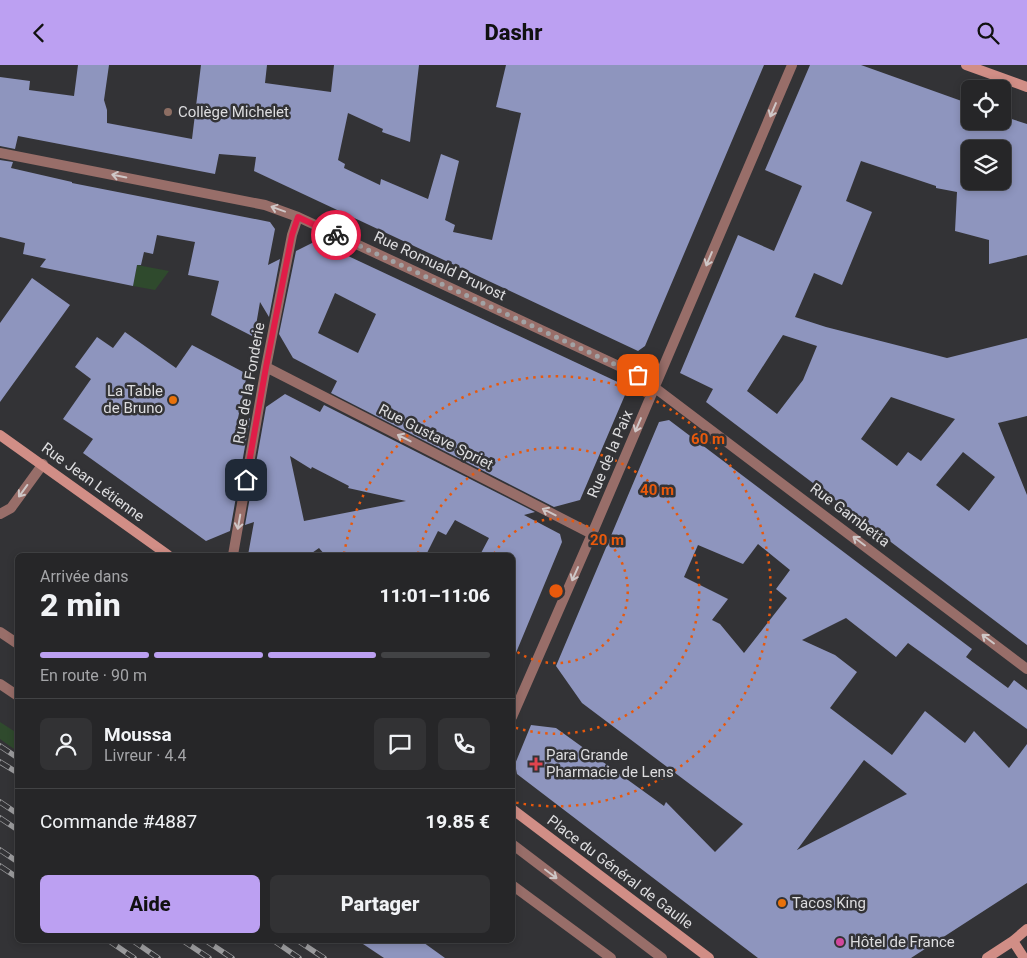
<!DOCTYPE html>
<html lang="fr">
<meta charset="utf-8">
<style>
:root{--surface:#262628;--page:#323234;--text:#f1f3f6;--muted:#a4a5a8;--line:#424345;--accent:#bca0f2}
body{margin:0;font-family:Roboto,sans-serif;background:var(--page);color:var(--text);height:100vh;display:flex;flex-direction:column;font-size:19px;white-space:nowrap}
*{box-sizing:border-box;margin:0}
p{font-size:16px;color:var(--muted)}
.icon{flex:none;width:28px;height:28px;fill:none;stroke:currentColor;stroke-width:2;stroke-linecap:round;stroke-linejoin:round}
.map{position:relative;flex:1;overflow:hidden}
.panel{position:absolute;left:15px;top:488px;width:500px;height:390px;display:flex;flex-direction:column;background:var(--surface);border-radius:8px;box-shadow:0 2px 8px #0003,0 0 0 1px var(--line)}
.panel>*{flex:none}
.buttons{position:absolute;left:961px;top:15px;display:grid;gap:10px}
.buttons a{display:grid;place-items:center;width:50px;height:50px;border-radius:8px;background:var(--surface);box-shadow:0 2px 8px #0003,0 0 0 1px var(--line);font-size:25px}
.pin{position:absolute;display:grid;place-items:center;width:42px;height:42px;color:#fff;margin:-21px;border-radius:10px;box-shadow:0 2px 8px #0006}
.courier{position:absolute;display:grid;place-items:center;width:50px;height:50px;margin:-25px;border:4px solid #e11d48;border-radius:50%;background:#fff;color:#222;box-shadow:0 1px 6px #0007}
.summary em{font-style:normal;font-weight:800}
.summary div{display:flex;flex-direction:column-reverse}
.summary{display:flex;align-items:center;justify-content:space-between;height:85px;padding:0 25px}
h1{font-size:32px;font-weight:800;line-height:38px}
.bar{display:grid;grid-template-columns:repeat(4,1fr);gap:8px 5px;align-content:center;height:60px;padding:0 25px}
.bar i{height:6px;border-radius:4px;background:var(--line)}
.bar .active{background:var(--accent)}
.bar p{grid-column:span 4}
.line{display:flex;align-items:center;gap:12px;padding:0 25px;border-top:1px solid var(--line)}
.line div{flex:1}
.round{display:grid;place-items:center;flex:none;width:52px;height:52px;border-radius:8px;background:var(--page)}
.cta{display:flex;gap:10px;margin-top:auto;padding:10px 25px}
.cta a{flex:1;height:58px;border-radius:8px;background:var(--accent);color:#111;font-size:20px;font-weight:800;line-height:58px;text-align:center}
.cta a+a{background:var(--page);color:var(--text)}
header{display:flex;justify-content:space-between;align-items:center;height:65px;padding:0 25px;background:var(--accent);color:#111;font-size:22px;font-weight:800}
.map>svg:first-child{display:block}
</style>
<header><svg class="icon" aria-label="back" viewBox="0 0 24 24"><path d="M15 5l-7 7 7 7"/></svg>Dashr<svg class="icon" aria-label="search" viewBox="0 0 24 24"><circle cx="10" cy="10" r="6"/><path d="M15 15l6 6"/></svg></header>
<div class="map">
<svg width="1027" height="893" viewBox="0 0 1027 893">
<rect width="100%" height="100%" fill="#333336"/>
<path fill="#2f4a2d" d="M137 200 169 206 155 225 133 221Z
M0 657 17 668V686L0 674Z"/>
<path fill="#8e95be" fill-rule="evenodd" d="M78 0H109L104 35 107 45V58L192 74 201 0H267L265 18 331 27 334 0H419L410 77 382 67 383 64 348 48 338 95 345 99 344 103 380 120 381 114 428 134 441 89 459 96 445 155 455 160 453 167 492 175 521 48 496 42 506 0H764L645 281 638 286 254 106 256 92 219 89 215 109 18 71 15 84 0 81V12L30 16 29 25 74 31Z
M810 0H861L970 39V56H1002V51L1027 59V190L989 199V175L955 166 957 127 936 123V121L861 96 846 136 872 147 842 220 814 208 795 252 826 262 947 293 1027 273V351L998 358 1027 430V580L706 337 713 324 680 308 738 170 774 186 802 121 765 105ZM970 84H1002V116H970ZM783 270 817 281 803 315 777 349 747 326ZM891 332 955 354 921 396 908 387 897 401 861 374ZM963 387 995 412 969 446 936 420Z
M0 95 13 97 11 103 72 117V118L270 157 275 164 268 200 280 194 269 252 260 237 254 272 211 250 219 216 188 210 195 177 157 170 153 189 144 187 141 200H137L133 221 40 202 46 194 23 189 25 178 0 172Z
M316 176 622 319 625 330 580 435 554 442 331 328 337 316 293 293 279 269 296 186ZM335 228 376 249 358 288 318 268Z
M32 213 70 240 0 337V258Z
M125 267 176 303 192 280 247 309 236 363 250 353 230 466 206 476 83 388 93 374 63 354 91 314 75 302 97 272 113 283Z
M285 329 320 347 324 340 535 447 524 450 560 469 562 477 513 595 512 490H480L489 473 455 455 446 470 438 466 426 490H325L319 483 309 490H248L254 457 245 460 266 342ZM290 391 311 404 312 402 349 421 348 423 406 436 304 456Z
M669 355 972 584 966 592 1008 623 1014 615 1027 625V664L908 578 896 592 846 553 802 575 835 590 857 607 830 643 892 690 925 646 965 678 974 666 1009 703 1027 679V818L911 893H758L517 709 515 699 531 660 556 663 664 741 666 737 715 787 743 759 582 638 556 601 659 357ZM758 479 790 505 776 524 787 533 744 588 720 559 712 555 728 534 684 512 698 480 743 499ZM864 695 907 729 797 785Z
M357 875H420L445 893H384Z"/>
<g fill="none" stroke-linecap="round" stroke-linejoin="round">
<path stroke="#986e69" stroke-width="10" d="M0 567 18 579
M0 619 18 631
M512 779 662 893
M512 820 611 893"/>
<path stroke="#986e69" stroke-width="10" d="M0 88 265 140 298 152 638 310 1027 604
M266 302 592 469
M0 449 11 443 43 399
M233 490 266 302 292 170 298 152
M512 652 592 469 792 0"/>
<path stroke="#d18e86" stroke-width="10" d="M966 0 1027 22
M0 370 168 490
M512 744 709 893
M1013 876 1024 893
M987 893 1013 876 1027 864"/>
<defs>
<path id="rail" d="M0 681 18 693
M0 697 18 708
M0 737 18 749
M0 753 18 765
M0 785 18 797
M0 801 18 813
M108 875 134 893
M132 875 158 893
M182 875 209 893
M205 875 232 893
M273 875 299 893
M297 875 324 893"/>
</defs>
<use href="#rail" stroke="#9c9c9e" stroke-width="5.5"/>
<use href="#rail" stroke="#333336" stroke-width="4" stroke-dasharray="11" stroke-linecap="butt"/>
</g>
<defs><path id="oneway-shaft" d="M-6 0H5M1.5-3L5.5 0L1.5 3" fill="none" stroke-width="1.6" stroke-linecap="round" stroke-linejoin="round" transform="scale(1.25)"/></defs>
<g stroke="#cfc7c7">
<use href="#oneway-shaft" transform="translate(773 45) rotate(113)"/>
<use href="#oneway-shaft" transform="translate(119 111) rotate(-169)"/>
<use href="#oneway-shaft" transform="translate(278 144) rotate(-160)"/>
<use href="#oneway-shaft" transform="translate(709 194) rotate(113)"/>
<use href="#oneway-shaft" transform="translate(638 360) rotate(113)"/>
<use href="#oneway-shaft" transform="translate(404 373) rotate(-153)"/>
<use href="#oneway-shaft" transform="translate(23 426) rotate(126)"/>
<use href="#oneway-shaft" transform="translate(549 447) rotate(-153)"/>
<use href="#oneway-shaft" transform="translate(239 457) rotate(100)"/>
<use href="#oneway-shaft" transform="translate(859 476) rotate(-143)"/>
<use href="#oneway-shaft" transform="translate(575 509) rotate(114)"/>
<use href="#oneway-shaft" transform="translate(988 574) rotate(-143)"/>
<use href="#oneway-shaft" transform="translate(551 809) rotate(37)"/>
</g>
<g fill="none" stroke-linecap="round" stroke-linejoin="round">
<path stroke="#a2a2a4" stroke-width="5" stroke-dasharray="0 9" d="M336 170 638 310"/>
<path stroke="#e11d48" stroke-width="6" d="M246 415 266 302 292 170 298 152 336 170"/>
</g>
<g fill="none" stroke="#e8590c" stroke-width="2.5" stroke-dasharray="2.5 5">
<path d="M494 489A72 72 0 1 1 513 584"/>
<path d="M418 489A143 143 0 1 1 513 662"/>
<path d="M344 489A215 215 0 1 1 513 737"/>
</g>
<circle fill="#8d6e63" stroke="#333336" stroke-width="2" cx="168" cy="47" r="5"/>
<g fill="#e8710a" stroke="#333336" stroke-width="2">
<circle cx="173" cy="335" r="5"/>
<circle cx="782" cy="838" r="5"/>
</g>
<path fill="#e0444e" stroke="#333336" stroke-width="2" d="M533.5 691.5h5v5h5v5h-5v5h-5v-5h-5v-5h5z"/>
<circle fill="#d1479c" stroke="#333336" stroke-width="2" cx="840" cy="877" r="5"/>
<g text-anchor="middle" stroke-width="5" stroke-linejoin="round" paint-order="stroke">
<g font-size="15" fill="#dddddf" stroke="#333336" text-anchor="start">
<text x="178" y="52">Collège Michelet</text>
<text x="163" y="331" text-anchor="end">La Table<tspan x="163" dy="17">de Bruno</tspan></text>
<text x="546" y="695">Para Grande<tspan x="546" dy="17">Pharmacie de Lens</tspan></text>
<text x="792" y="843">Tacos King</text>
<text x="850" y="882">Hôtel de France</text>
</g>
<g font-size="15" fill="#dddddf" stroke="#333336">
<text transform="translate(440 201) rotate(25)" y="5">Rue Romuald Pruvost</text>
<text transform="translate(249 318) rotate(-80)" y="5">Rue de la Fonderie</text>
<text transform="translate(436 372) rotate(27)" y="5">Rue Gustave Spriet</text>
<text transform="translate(610 389) rotate(-67)" y="5">Rue de la Paix</text>
<text transform="translate(93 417) rotate(36)" y="5">Rue Jean Létienne</text>
<text transform="translate(850 450) rotate(37)" y="5">Rue Gambetta</text>
<text transform="translate(620 807) rotate(37)" y="5">Place du Général de Gaulle</text>
</g>
</g>
<circle cx="556" cy="526" r="8" fill="#e8590c" stroke="#333336" stroke-width="2.5"/>
<g font-size="15" text-anchor="middle" font-weight="bold" fill="#e8590c" stroke="#333336" stroke-width="5" stroke-linejoin="round" paint-order="stroke">
<text x="708" y="379">60 m</text>
<text x="657" y="430">40 m</text>
<text x="607" y="480">20 m</text>
</g>
</svg>
<div class="buttons">
<a><svg class="icon" aria-label="locate" viewBox="0 0 24 24"><circle cx="12" cy="12" r="6"/><path d="M12 2v4M12 18v4M2 12h4M18 12h4"/></svg></a>
<a><svg class="icon" aria-label="layers" viewBox="0 0 24 24"><path d="M12 4l9 5-9 5-9-5zM3 14l9 5 9-5"/></svg></a>
</div>
<div class="pin" style="left:638px;top:310px;background:#ea580c"><svg class="icon" aria-label="bag" viewBox="0 0 24 24"><path d="M5 8h14l-1 12H6zM9 8a3 3 0 0 1 6 0"/></svg></div>
<div class="pin" style="left:246px;top:415px;background:#1f2937"><svg class="icon" aria-label="home" viewBox="0 0 24 24"><path d="M3 11l9-7 9 7M6 9v11h12V9"/></svg></div>
<div class="courier" style="left:336px;top:170px"><svg class="icon" aria-label="bike" viewBox="0 0 24 24"><circle cx="6" cy="16" r="4"/><circle cx="18" cy="16" r="4"/><path d="M6 16l4-8h5l3 8M10 8l3 8H6M13 5h3"/></svg></div>
<section class="panel">
<div class="summary"><div><h1>2 min</h1><p>Arrivée dans</p></div><em>11:01–11:06</em></div>
<div class="bar"><i class="active"></i><i class="active"></i><i class="active"></i><i></i><p>En route · 90 m</p></div>
<div class="line" style="height:90px"><a class="round"><svg class="icon" aria-label="person" viewBox="0 0 24 24"><circle cx="12" cy="8" r="4"/><path d="M4 21q1-7 8-7t8 7"/></svg></a><div><b>Moussa</b><p>Livreur · 4.4</p></div><a class="round"><svg class="icon" aria-label="chat" viewBox="0 0 24 24"><path d="M4 5h16v11H9l-5 4z"/></svg></a><a class="round"><svg class="icon" aria-label="phone" viewBox="0 0 24 24"><path d="M5 4h4l2 5-3 2q2 4 5 5l2-3 5 2v4C11 20 4 13 5 4z"/></svg></a></div>
<div class="line" style="height:65px"><div>Commande #4887</div><b>19.85 €</b></div>
<div class="cta"><a>Aide</a><a>Partager</a></div>
</section>
</div>
